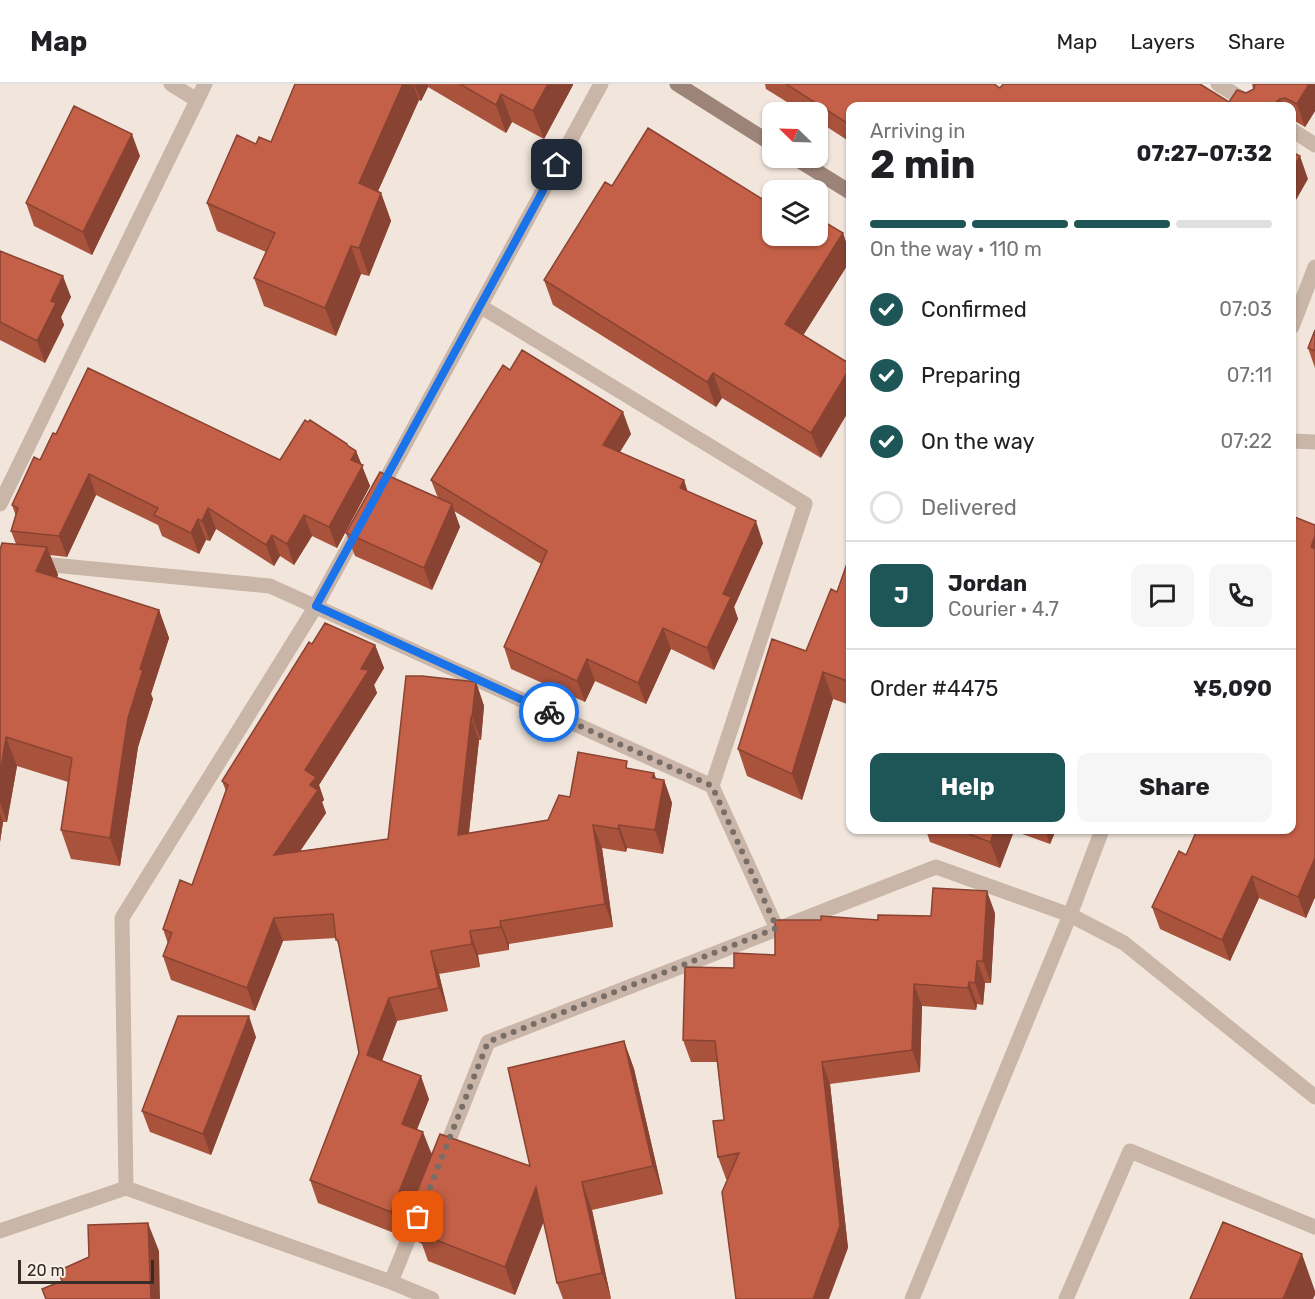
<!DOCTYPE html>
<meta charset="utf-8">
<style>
:root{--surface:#fff;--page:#f6f6f6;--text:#202124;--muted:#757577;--line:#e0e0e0;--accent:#1e5657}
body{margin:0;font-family:Rubik,sans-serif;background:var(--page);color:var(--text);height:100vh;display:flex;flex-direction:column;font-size:22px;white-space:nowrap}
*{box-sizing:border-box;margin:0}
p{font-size:20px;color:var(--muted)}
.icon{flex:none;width:33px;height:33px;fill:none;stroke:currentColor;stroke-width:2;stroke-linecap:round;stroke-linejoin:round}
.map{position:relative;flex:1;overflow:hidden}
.drawer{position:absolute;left:846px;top:18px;width:450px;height:732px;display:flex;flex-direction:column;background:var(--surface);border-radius:12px;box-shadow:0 2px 4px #0004}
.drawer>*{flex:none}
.needle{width:39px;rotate:293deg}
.fabs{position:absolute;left:762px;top:18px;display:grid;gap:12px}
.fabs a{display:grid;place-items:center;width:66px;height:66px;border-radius:12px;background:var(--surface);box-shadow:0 2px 4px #0004;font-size:30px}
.scale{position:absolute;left:18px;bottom:15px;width:136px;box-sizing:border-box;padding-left:6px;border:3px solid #362c28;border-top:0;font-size:16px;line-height:21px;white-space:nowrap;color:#362c28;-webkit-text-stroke:4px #f9f0e8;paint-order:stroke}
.pin{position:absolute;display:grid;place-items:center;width:51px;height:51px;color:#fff;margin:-26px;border-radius:12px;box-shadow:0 3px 9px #0006}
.courier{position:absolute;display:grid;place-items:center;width:60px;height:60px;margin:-30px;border:4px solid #1a73e8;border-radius:50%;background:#fff;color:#222;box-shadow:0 2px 8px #0007}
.summary em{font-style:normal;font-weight:700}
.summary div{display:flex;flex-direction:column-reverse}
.summary{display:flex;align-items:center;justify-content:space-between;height:102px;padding:0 24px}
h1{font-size:39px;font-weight:700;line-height:45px}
.bar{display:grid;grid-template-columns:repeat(4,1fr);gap:9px 6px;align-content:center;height:72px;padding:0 24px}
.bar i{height:8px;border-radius:4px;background:var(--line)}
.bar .on{background:var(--accent)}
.bar p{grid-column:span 4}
.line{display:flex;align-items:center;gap:15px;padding:0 24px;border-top:2px solid var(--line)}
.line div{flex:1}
.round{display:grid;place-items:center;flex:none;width:63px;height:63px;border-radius:12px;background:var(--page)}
ol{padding:0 24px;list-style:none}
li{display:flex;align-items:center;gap:18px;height:66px}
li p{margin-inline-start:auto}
li .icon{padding:6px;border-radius:50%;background:var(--accent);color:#fff;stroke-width:4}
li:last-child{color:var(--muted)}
li i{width:33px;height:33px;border:3px solid var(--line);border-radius:50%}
.action{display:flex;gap:12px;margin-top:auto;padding:12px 24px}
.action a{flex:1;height:69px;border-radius:12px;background:var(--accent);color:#fff;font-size:24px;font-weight:700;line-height:69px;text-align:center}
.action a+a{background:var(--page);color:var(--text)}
header{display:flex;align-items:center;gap:36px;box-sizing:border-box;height:84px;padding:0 30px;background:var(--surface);border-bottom:2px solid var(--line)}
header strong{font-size:28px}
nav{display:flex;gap:33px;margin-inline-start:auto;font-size:21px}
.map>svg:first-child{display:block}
</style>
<header>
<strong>Map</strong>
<nav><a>Map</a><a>Layers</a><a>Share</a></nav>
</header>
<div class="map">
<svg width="1315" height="1215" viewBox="0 0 1315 1215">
<rect width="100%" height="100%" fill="#f2e6dc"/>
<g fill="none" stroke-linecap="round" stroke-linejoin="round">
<path stroke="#c9b6a8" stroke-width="15" d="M1066 1215 1130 1067 1315 1143"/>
<path stroke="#c9b6a8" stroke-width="15" d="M171 0 197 16
M1218 0 1254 22
M1292 46 1315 61
M480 222 805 420 712 702 777 845
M1292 243 1315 183
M1292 357 1315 358
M379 408 601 0
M0 420 205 0
M0 476 270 502 712 702
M443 1071 488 958 936 783 1070 831 1124 859 1315 1013
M126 1104 122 834 316 522 360 442
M0 1147 126 1104 391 1198 432 1215
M391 1198 420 1126
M912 1215 1070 831 1102 746"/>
<path stroke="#9d8479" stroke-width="15" d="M677 0 772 60
M795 74 850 108"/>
</g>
<path fill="#a9533d" d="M295 0H573V1L544 55 512 38 506 49 428 3 421 17 419 16 378 107 381 109 391 137 369 192 361 190 336 252 264 222 254 194 266 168 217 147 207 119 256 60 271 58Z
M765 0H994L1000 4 1229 18 1253 5 1252 0H1315V27L1305 43 1293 36 1292 37V22H850V58L818 37V28H803L766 5Z
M140 72 92 171 34 142 26 119Z
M612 102 772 152 843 149 850 171V177L803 251 821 374 722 314 716 323 553 221 544 196Z
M0 167 71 213 61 233 64 241 45 279 0 256Z
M1315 246V284L1308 264Z
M510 286 631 350 620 368 684 396 687 407 763 459 734 523 738 535 714 586 671 565 646 620 595 597 585 618 511 585 504 563 541 480 454 427 460 443 432 506 355 472 346 449 438 414 431 396Z
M56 350 280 376 348 362 356 367 370 402 337 464 312 452 294 481 280 472 274 482 216 445 210 457 206 456 199 470 162 452 158 441 96 411 67 473 50 471 58 491 57 494 159 526 169 554 151 610 153 615 138 663 120 782 71 775 61 746 68 698 17 682 7 738H3L0 758V466L16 460 11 447 16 432 12 421Z
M1315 441V813L1306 834 1259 814 1230 877 1160 845 1152 823 1186 771 1292 746Z
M850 471V621L833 615 802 716 747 692 738 665 806 567 837 508Z
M312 560 375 561 384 584 374 601 377 609 319 701 324 716 322 718 326 729 300 767 388 755 476 598 484 622 481 656H479L469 749 548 736 570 713 630 684 656 695 664 696 672 719 663 770 627 764 626 768 602 764 613 843 509 860V866L478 871 480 883 439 890 448 927 397 937 382 977 429 1015 417 1045 432 1070 530 1082 624 957 634 985 663 1110 592 1126 611 1215H563L557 1199 544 1137 515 1211 428 1177 422 1160 418 1158 408 1131 399 1151 318 1119 310 1096 359 969 339 863 336 854 283 857 255 927 171 896 163 872 168 860 163 845 192 801 226 707 222 697Z
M926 746H1056L1050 760 1014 747 1000 784 930 758Z
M995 829 991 899H985L983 921 977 920 976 926 922 922 920 988 830 1000 848 1164 728 1095H726L718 1073 724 1036 717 978H691L683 956 734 884 878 836Z
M256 953 211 1071 150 1048 142 1027Z"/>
<path fill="#894332" d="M403 0H413L419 16 369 127 359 99Z
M414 0H427L428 3 421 17Z
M548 0H573V1L544 55 533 27Z
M1309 0H1315V27L1305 43 1297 20Z
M501 10 512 38 506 49 496 21Z
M1280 15 1283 22H1274L1275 19Z
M132 50 140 72 92 171 83 148Z
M1292 51 1295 59 1292 64Z
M1300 72 1308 95 1292 123V86Z
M381 109 391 137 369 192 359 164Z
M843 149 850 171V177L794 266 785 240Z
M351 162 361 190 336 252 325 224Z
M63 192 71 213 61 233 64 241 45 279 37 257 51 217Z
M850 284V325L821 374 811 349Z
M713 289 722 314 716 323 707 298Z
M623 328 631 350 611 382 603 361Z
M347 360 352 374 356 367 370 402 337 464 329 443Z
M89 390 96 411 67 473 59 452Z
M684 396 691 418 680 404Z
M452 420 460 443 432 506 424 484Z
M208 424 216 445 210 457 202 437Z
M304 431 312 452 294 481 287 460Z
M198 435 206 456 199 470 191 449Z
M756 437 763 459 734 523 738 535 714 586 707 564 723 510Z
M272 451 280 472 274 482 266 461Z
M1315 452V475L1311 463Z
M47 463 58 491 46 516 36 487Z
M159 526 169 554 151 610 153 615 138 663 120 782 110 754 128 634 140 585Z
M663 544 671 565 646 620 638 599Z
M375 561 384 584 374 601 377 609 319 701 324 716 322 718 326 729 282 794 274 771 305 686Z
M587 575 595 597 585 618 577 597Z
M823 588 833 615 802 716 792 690Z
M476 598 484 622 481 656 472 633Z
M471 633 479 656 466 774 458 751Z
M6 653 17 682 7 738 0 719V691Z
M654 689 662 710 664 696 672 719 663 770 655 746 652 694Z
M0 729 3 738 0 758Z
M593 741 602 764 613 843 605 820Z
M619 741 627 764 626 768 618 745Z
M995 746H1014V747L1000 784 990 758Z
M1045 746H1056L1050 760Z
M1315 774V813L1306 834 1298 813Z
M1252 792 1259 814 1230 877 1222 856Z
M987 807 995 829 991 899 983 877Z
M274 834 283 857 255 927 247 904Z
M500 837 509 860V866L501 843Z
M470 847 478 871 480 883 472 860Z
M431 867 439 890 448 927 439 904Z
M977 877 985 899 983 921 975 899Z
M969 898 977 920 976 926 968 904Z
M914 900 922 922 920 988 912 966Z
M389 914 397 937 375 995 367 971Z
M249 932 256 953 211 1071 203 1050Z
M624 957 634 985 663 1110 653 1082Z
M822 978 830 1000 848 1164 829 1215H813Z
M421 992 429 1015 410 1063 402 1040Z
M423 1048 432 1071 399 1151 391 1128Z
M582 1098 592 1126 611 1215 602 1189Z
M536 1103 546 1131 515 1211 505 1183Z
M148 1139 159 1167 160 1215H151Z
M1302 1170 1315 1207V1211L1313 1215H1283Z"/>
<path fill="#c46047" stroke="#894332" stroke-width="1.5" d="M295 0H403L359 99 381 109 359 164 351 162 325 224 254 194 275 149 207 119 237 51 256 60 259 53 271 58Z
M460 0H548L533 27 501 10 496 21Z
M786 0H994L1000 4 1003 0H1200L1229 18 1237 6 1246 9 1254 5 1255 0H1309L1297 20 1285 14 1280 15 1275 19 1274 22H850V41Z
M74 22 132 50 83 148 26 119Z
M648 44 772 121V152H818V134L843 149 785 240 850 280V284L811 349 713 289 707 298 544 196 605 98 612 102Z
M1292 68 1300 72 1292 86Z
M0 167 63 192 51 217 56 219 37 257 0 238Z
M1315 246V267L1308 264Z
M522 266 623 328 603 361 684 396 680 404 756 437 723 510 731 513 707 564 663 544 638 599 587 575 577 597 504 563 547 467 431 396 503 281 510 286Z
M88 284 280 376 305 336 308 338 310 336 347 360V361L356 367 351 376 363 381 329 443 304 431 287 460 272 451 266 461 208 424 202 437 198 435 191 449 154 431 158 424 89 390 59 452 11 447 18 424 12 421 34 373 40 376 53 349 56 350Z
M380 388 452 420 424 484 346 449Z
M1292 432 1315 441V452L1311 463 1315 465V774L1298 813 1252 792 1222 856 1152 823 1179 767 1186 771 1197 746H1292Z
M2 459 47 463 36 487 159 526 140 585 143 586 128 634 110 754 61 746 72 674 6 653 0 691V466Z
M850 471V598L823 588 792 690 738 665 772 555 806 567 831 505 837 508Z
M325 539 375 561 361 585 369 586 305 686 316 693 310 701 318 706 274 771 388 755 406 592H422L476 598 472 633H471L458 751 548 736 559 711 570 713 578 668 627 677 626 684 654 689 652 694 664 696 655 746 619 741 618 745 593 741 605 820 500 837 501 843 470 847 472 860 431 867 439 904 389 914 367 971 421 992 402 1040 423 1048 391 1128 310 1096 359 969 338 856H336L333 830 274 834 247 904 163 872 172 849 163 845 180 796 192 801 228 701 222 697 309 558 312 560Z
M958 746H995L990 758Z
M933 804 987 807 983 877H977L975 899 969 898 968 904 914 900 912 966 822 978 840 1142 813 1215H736L722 1108 739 1069 718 1073 713 1037 724 1036 715 957 683 956 685 883 734 884V869L775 871V836H821V832L878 836V831L931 832Z
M178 932H249L203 1050 142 1027Z
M624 957 653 1082 582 1098 602 1189 557 1199 536 1103 505 1183 418 1149 423 1136 408 1130 440 1050 530 1082 508 984Z
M1223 1138 1302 1170 1283 1215H1190Z
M148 1139 151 1215H46L42 1205 62 1197 58 1187 89 1173 88 1141Z"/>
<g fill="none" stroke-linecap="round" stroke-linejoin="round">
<path stroke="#786d67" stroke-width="6" stroke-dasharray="0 10.8" d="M418 1133 488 958 777 844 712 702 549 628"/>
<path stroke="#1a73e8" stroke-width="8" d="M549 628 316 522 557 81"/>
</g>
</svg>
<div class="fabs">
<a><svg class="needle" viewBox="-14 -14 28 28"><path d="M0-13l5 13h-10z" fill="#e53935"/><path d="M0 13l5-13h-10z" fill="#757577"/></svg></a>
<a><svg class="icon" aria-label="layers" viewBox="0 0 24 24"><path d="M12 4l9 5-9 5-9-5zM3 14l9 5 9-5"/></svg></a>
</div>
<div class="scale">20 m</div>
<div class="pin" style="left:418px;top:1133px;background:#ea580c"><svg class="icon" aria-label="bag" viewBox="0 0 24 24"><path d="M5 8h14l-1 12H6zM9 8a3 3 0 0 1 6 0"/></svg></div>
<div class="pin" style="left:557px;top:81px;background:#1f2937"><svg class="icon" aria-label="home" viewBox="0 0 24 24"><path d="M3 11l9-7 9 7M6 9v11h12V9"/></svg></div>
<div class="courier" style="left:549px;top:628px"><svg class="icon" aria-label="bike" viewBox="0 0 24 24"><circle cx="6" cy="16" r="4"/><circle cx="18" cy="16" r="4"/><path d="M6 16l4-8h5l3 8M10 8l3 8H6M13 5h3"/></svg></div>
<section class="drawer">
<div class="summary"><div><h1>2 min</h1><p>Arriving in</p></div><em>07:27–07:32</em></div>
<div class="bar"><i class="on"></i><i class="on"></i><i class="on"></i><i></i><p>On the way · 110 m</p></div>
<ol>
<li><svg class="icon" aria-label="check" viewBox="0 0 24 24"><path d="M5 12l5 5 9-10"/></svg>Confirmed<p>07:03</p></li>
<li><svg class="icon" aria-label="check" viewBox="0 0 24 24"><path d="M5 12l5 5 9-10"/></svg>Preparing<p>07:11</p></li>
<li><svg class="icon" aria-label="check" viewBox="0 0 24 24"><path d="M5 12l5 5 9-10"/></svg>On the way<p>07:22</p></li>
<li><i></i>Delivered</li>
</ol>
<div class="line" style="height:108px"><b class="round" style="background:var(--accent);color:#fff">J</b><div><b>Jordan</b><p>Courier · 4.7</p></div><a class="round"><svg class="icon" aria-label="chat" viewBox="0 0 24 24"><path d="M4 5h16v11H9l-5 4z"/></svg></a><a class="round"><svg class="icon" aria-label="phone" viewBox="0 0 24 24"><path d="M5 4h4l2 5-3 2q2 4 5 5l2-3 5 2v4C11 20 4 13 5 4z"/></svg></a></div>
<div class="line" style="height:78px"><div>Order #4475</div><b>¥5,090</b></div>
<div class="action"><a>Help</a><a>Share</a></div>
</section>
</div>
